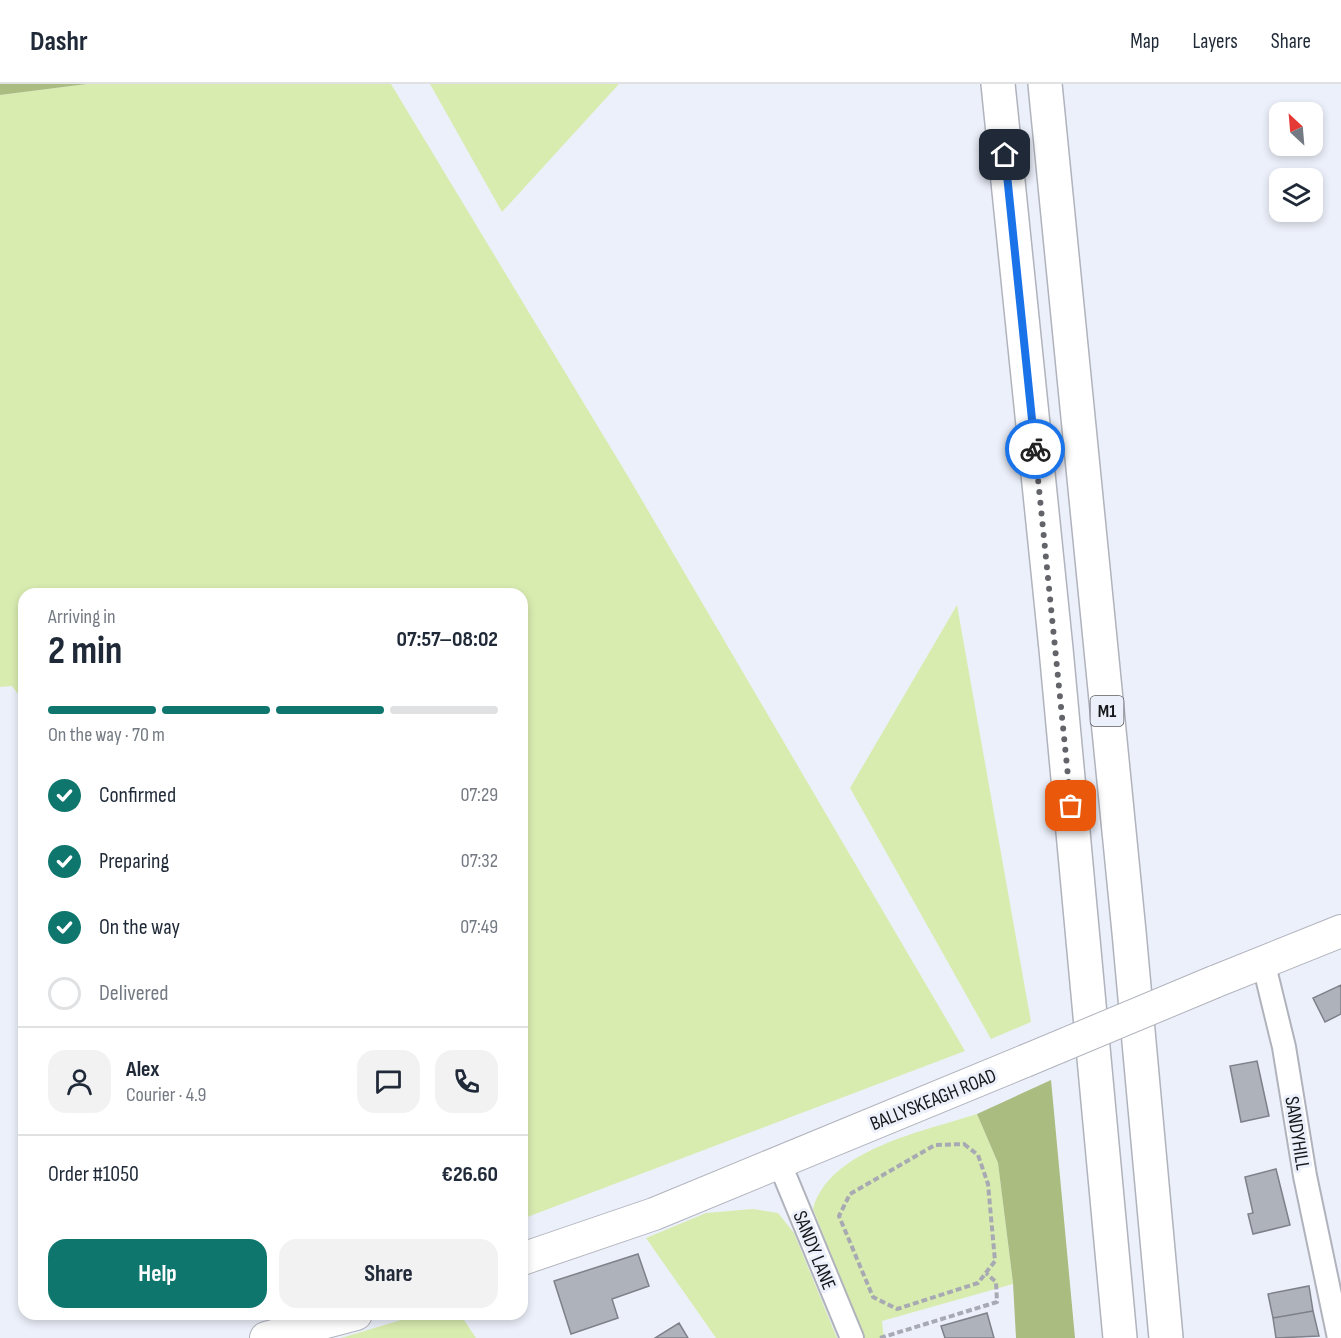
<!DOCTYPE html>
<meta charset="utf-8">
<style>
:root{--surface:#fff;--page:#f2f2f3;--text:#1f2937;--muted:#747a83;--line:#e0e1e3;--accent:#0f766e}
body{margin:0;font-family:"Sofia Sans Condensed",sans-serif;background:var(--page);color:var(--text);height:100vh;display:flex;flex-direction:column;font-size:22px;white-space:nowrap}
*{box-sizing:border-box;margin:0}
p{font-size:20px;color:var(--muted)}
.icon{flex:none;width:33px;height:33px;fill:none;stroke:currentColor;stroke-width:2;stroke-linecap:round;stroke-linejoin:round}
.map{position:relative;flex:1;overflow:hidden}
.drawer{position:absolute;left:18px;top:504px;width:510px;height:732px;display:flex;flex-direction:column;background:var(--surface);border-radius:18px;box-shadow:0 3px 9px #0003}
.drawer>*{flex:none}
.needle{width:39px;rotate:334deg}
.fabs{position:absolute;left:1269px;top:18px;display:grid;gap:12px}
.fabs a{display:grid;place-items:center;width:54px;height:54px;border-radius:12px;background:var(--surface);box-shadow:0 3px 9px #0003;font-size:30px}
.pin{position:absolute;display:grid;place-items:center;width:51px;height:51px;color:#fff;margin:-26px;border-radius:12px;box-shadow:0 3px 9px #0006}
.courier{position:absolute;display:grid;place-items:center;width:60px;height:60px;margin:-30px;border:4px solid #1a73e8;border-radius:50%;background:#fff;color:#222;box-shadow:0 2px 8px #0007}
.overview em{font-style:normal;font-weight:700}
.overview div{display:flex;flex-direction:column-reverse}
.overview{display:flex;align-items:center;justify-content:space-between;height:102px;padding:0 30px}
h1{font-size:39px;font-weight:700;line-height:45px}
.bar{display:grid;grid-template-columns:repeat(4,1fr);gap:9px 6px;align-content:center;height:72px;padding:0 30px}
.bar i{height:8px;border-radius:4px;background:var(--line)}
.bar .current{background:var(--accent)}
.bar p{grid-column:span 4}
.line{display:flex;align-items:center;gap:15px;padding:0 30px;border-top:2px solid var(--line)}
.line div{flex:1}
.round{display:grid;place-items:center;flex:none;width:63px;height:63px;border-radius:18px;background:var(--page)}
ol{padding:0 30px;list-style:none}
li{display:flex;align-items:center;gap:18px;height:66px}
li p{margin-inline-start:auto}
li .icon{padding:6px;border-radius:50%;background:var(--accent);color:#fff;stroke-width:4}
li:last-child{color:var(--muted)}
li i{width:33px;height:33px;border:3px solid var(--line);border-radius:50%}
.primary-button{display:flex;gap:12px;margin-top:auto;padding:12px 30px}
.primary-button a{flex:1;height:69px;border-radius:18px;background:var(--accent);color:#fff;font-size:24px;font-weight:700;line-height:69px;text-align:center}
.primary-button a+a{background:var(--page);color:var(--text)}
header{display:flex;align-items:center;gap:36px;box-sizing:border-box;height:84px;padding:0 30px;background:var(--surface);border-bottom:2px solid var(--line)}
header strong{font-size:28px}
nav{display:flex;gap:33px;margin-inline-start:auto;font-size:21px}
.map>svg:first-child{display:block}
</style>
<header>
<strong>Dashr</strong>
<nav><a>Map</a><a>Layers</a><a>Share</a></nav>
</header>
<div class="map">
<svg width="1341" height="1254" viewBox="0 0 1341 1254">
<rect width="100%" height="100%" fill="#ecf0fa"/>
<path fill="#d9ecb0" d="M87 0H391L629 394 965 967 522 1135V510H24V618L12 602 0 603V11Z
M430 0H619L502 128Z
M957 521 1031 938 991 955 850 704Z
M977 1030 998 1079 1013 1200 882 1237 884 1254H864L813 1125C829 1065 925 1047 977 1030Z
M753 1125 778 1129 794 1149 837 1254H716L646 1154 706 1129Z
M421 1230H460L476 1254H341Z"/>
<path fill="#aabc80" d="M0 0H87L0 11Z
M1051 996 1075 1254H1016L1013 1199 998 1079 977 1030Z"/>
<path fill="#aeb2bb" stroke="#7e8189" stroke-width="1.5" d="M1341 901V930L1325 938 1313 914Z
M1257 977 1269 1032 1241 1038 1230 982Z
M1276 1085 1290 1141 1253 1150 1248 1130 1253 1129 1245 1093Z
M638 1170 649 1202 612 1215 618 1234 571 1250 554 1197Z
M1309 1202 1313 1227 1273 1234 1268 1210Z
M1313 1227 1319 1252 1276 1254 1273 1234Z
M987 1229 994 1254H945L941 1242Z
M679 1239 688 1254H655Z"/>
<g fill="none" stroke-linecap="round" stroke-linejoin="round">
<defs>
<path id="minor" d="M1263 877 1284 963 1305 1092 1339 1254
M779 1078 852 1254"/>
<path id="secondary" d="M1214 898 1341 847
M522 1175 654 1130 1025 977
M266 1254 356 1230"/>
<path id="motorway" d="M998 0 1056 565 1120 1254
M1045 0 1129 848 1166 1254"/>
</defs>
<use href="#minor" stroke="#b0b3bc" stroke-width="26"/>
<use href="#secondary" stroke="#b0b3bc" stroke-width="34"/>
<use href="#motorway" stroke="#b0b3bc" stroke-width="36"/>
<path stroke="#a7aab2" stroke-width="4" stroke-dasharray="6 3" stroke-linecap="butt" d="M964 1060 978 1071 988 1100 995 1177 978 1199 897 1225 873 1213 839 1132 850 1110 935 1061Z
M880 1254 997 1218 996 1198 986 1189"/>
<use href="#minor" stroke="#fff" stroke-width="22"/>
<use href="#secondary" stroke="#fff" stroke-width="32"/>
<use href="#motorway" stroke="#fff" stroke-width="33"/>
<defs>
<path id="secondary-bridge" d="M1025 977 1214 898"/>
</defs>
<use href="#secondary-bridge" stroke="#b0b3bc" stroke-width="34" stroke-linecap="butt"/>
<use href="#secondary-bridge" stroke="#fff" stroke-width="32"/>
</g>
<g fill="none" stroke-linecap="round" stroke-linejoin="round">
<path stroke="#62646a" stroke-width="6" stroke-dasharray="0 10.8" d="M1035 365 1071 722"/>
<path stroke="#1a73e8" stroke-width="8" d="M1005 71 1035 365"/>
</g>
<g text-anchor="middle" stroke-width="6" stroke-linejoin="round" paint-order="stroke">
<rect fill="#ecf0fa" stroke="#57595f" stroke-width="1.5" x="1090.5" y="612" width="33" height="30" rx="4.5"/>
<g font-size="18" font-weight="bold" fill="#17181c">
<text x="1107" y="633">M1</text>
</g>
<g font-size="20" fill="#17181c" stroke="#ecf0fa">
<text transform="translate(933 1015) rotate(-22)" y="7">BALLYSKEAGH ROAD</text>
<text transform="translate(1298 1049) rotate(81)" y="7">SANDYHILL</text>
<text transform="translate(815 1166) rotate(68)" y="7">SANDY LANE</text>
</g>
</g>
</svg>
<div class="fabs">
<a><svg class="needle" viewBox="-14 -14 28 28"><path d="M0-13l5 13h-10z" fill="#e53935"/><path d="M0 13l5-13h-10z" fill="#747a83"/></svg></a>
<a><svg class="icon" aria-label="layers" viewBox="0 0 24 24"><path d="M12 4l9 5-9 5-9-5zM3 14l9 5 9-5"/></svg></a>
</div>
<div class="pin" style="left:1071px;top:722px;background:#ea580c"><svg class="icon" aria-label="bag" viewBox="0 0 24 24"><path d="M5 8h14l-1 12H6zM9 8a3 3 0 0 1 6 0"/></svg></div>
<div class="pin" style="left:1005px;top:71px;background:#1f2937"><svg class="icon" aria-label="home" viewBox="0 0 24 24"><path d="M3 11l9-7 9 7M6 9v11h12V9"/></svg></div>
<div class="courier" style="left:1035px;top:365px"><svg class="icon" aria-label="bike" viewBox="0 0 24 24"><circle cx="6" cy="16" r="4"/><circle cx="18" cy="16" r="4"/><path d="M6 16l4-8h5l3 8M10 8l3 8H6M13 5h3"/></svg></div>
<section class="drawer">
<div class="overview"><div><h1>2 min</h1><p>Arriving in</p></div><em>07:57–08:02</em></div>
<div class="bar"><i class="current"></i><i class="current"></i><i class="current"></i><i></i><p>On the way · 70 m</p></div>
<ol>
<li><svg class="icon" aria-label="check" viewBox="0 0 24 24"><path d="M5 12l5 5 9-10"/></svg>Confirmed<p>07:29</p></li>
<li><svg class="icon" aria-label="check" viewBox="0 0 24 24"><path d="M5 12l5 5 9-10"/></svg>Preparing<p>07:32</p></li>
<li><svg class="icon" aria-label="check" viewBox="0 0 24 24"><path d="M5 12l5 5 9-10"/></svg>On the way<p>07:49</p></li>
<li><i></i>Delivered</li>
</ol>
<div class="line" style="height:108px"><a class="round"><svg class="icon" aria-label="person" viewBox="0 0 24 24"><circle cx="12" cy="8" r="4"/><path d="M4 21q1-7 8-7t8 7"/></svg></a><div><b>Alex</b><p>Courier · 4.9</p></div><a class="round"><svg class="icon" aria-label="chat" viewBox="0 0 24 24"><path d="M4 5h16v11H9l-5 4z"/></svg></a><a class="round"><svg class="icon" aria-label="phone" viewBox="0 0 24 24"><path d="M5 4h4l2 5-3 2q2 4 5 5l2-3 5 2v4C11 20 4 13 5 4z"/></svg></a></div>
<div class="line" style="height:78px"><div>Order #1050</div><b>€26.60</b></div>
<div class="primary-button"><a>Help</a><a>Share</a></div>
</section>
</div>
